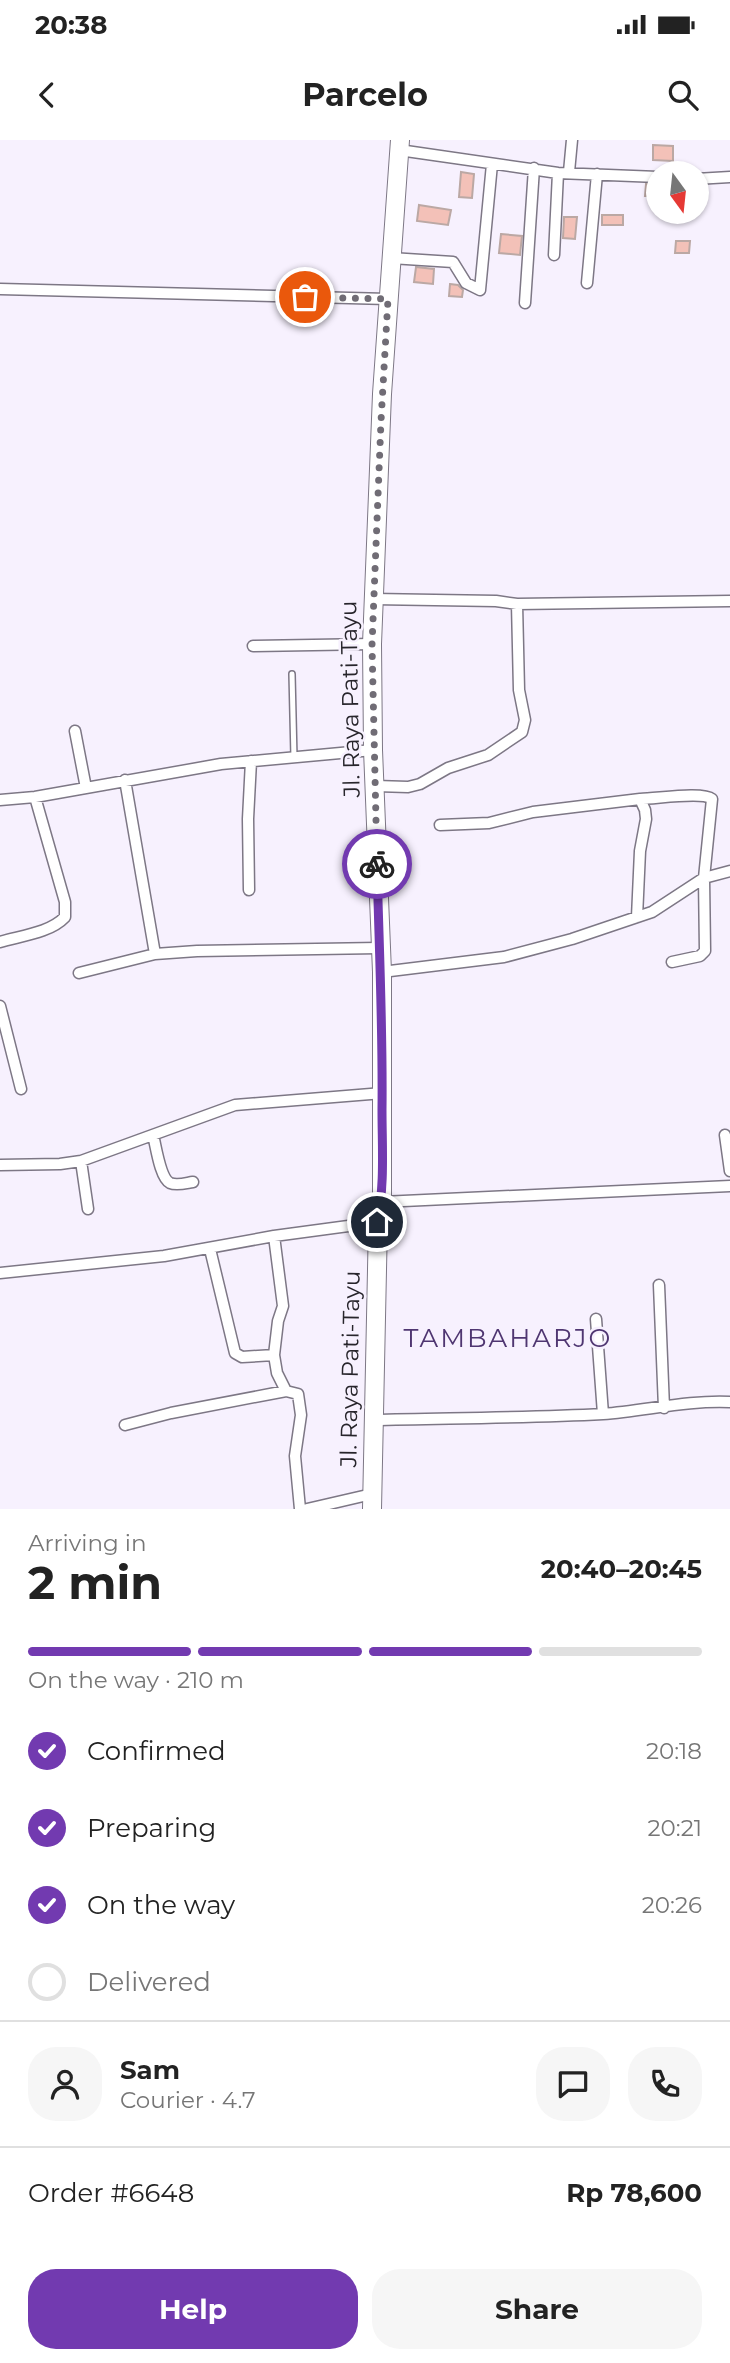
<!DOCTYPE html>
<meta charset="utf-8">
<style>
:root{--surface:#fff;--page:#f6f6f6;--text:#222;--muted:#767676;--line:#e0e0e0;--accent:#723ab0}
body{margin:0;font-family:Montserrat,sans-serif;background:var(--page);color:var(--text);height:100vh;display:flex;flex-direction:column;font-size:26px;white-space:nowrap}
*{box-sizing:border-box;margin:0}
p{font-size:23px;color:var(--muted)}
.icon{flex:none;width:38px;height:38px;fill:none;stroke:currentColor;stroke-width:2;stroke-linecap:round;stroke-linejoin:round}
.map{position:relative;height:1369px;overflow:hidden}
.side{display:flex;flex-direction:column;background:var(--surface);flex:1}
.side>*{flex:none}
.needle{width:46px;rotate:165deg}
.buttons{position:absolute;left:646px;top:21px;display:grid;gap:14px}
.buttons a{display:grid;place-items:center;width:63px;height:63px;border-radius:50%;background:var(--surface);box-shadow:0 2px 5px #0004;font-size:35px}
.pin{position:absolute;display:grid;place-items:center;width:60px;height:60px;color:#fff;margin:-30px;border:4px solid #fff;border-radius:50%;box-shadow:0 2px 7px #0007}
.courier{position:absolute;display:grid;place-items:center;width:70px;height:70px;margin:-35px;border:5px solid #723ab0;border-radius:50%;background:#fff;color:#222;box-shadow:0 2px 9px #0007}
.summary em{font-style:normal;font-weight:700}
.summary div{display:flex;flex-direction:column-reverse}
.summary{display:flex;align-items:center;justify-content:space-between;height:119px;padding:0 28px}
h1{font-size:46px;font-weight:700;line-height:52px}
.bar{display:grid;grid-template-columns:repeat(4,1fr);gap:10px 7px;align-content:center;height:84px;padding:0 28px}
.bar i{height:9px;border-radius:5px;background:var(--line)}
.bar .selected{background:var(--accent)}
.bar p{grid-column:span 4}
.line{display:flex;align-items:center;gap:18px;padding:0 28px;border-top:2px solid var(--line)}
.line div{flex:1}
.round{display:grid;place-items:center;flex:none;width:74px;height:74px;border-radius:28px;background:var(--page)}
ol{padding:0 28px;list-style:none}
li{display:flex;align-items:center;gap:21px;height:77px}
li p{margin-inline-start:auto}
li .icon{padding:7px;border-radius:50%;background:var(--accent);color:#fff;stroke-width:4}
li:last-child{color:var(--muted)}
li i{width:38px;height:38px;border:4px solid var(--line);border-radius:50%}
.action{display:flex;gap:14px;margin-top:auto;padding:14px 28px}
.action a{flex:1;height:80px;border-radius:28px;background:var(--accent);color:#fff;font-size:28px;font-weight:700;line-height:80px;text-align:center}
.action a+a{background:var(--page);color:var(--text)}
.status{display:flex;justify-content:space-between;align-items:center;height:49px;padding:0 35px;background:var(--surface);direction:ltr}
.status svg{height:19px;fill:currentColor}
header{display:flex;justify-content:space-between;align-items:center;height:91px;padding:0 28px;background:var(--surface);font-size:32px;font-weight:700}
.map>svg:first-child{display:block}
</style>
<div class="status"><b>20:38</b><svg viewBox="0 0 49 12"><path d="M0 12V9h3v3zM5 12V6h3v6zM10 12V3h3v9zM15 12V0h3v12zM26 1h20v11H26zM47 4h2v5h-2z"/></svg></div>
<header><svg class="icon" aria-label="back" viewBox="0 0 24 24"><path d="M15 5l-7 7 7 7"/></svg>Parcelo<svg class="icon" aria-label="search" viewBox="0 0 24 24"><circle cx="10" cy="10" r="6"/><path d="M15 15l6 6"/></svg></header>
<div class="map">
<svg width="730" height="1369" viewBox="0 0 730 1369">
<rect width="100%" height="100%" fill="#f7f1fe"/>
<path fill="#f3c1b8" stroke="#bba8a4" stroke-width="2" d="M653 5 673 6V21L653 20Z
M461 32 474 34 472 58 459 57Z
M646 44 658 45V56H645Z
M419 65 451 70 448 85 417 81Z
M602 75H623V85H602Z
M564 77H577L575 99 563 98Z
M501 94 522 96 520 115 499 113Z
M676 101H690L689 113H675Z
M416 127 434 129 433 144 414 142Z
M450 144 458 145 463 150 462 157 449 156Z"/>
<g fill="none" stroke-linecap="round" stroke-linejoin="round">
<defs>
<path id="lane" d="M292 534 294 618"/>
<path id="street" d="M399 10 558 33 658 37
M569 32 572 0
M696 39 730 37
M554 115 558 33
M391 118 453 122 466 143 480 150 492 24
M587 143 597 34
M0 149 388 159
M525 163 534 28
M373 459 496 461 517 464 730 461
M253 506 372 504
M75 591 86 648
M376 646 408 647 420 644 448 628 488 615 522 592 525 580 519 550 517 464
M640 659C656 659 702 651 712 659L704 738 705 811 700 816 672 822
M0 660 35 657 221 624 373 610
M440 685 489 683 533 672 640 659 645 670 646 679 640 711 637 777
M249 750 248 679 251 621
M0 802C20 796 50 793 65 777V762L35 657
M155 814 197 811 379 808
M382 832 504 817 572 799 652 772 704 738 730 731
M79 833 155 814 125 640
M0 866 21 949
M153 995C156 1006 160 1038 170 1043 177 1046 186 1043 193 1042
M725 995 730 1031
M81 1021 88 1069
M0 1025 60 1024 81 1021 235 965 383 953
M382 1062 730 1046
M274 1096 283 1166 278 1181 274 1215 277 1233 286 1251 298 1254 301 1275 295 1316 300 1369
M210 1109 235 1213 242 1217 274 1215
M0 1133 164 1116 274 1096 378 1082
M659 1145 664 1268
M596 1179 603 1274
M373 1280C450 1278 527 1278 603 1274 645 1271 687 1260 730 1262
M125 1285 171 1273 286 1251
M307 1369 372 1354"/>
<path id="primary" d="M372 1369 378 1082 382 1062V832L373 610 372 504 382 254 400 0"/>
</defs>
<use href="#lane" stroke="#7d7785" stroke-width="8"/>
<use href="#street" stroke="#7d7785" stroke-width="13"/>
<use href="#primary" stroke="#7d7785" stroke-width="20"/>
<use href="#lane" stroke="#fff" stroke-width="5"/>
<use href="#street" stroke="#fff" stroke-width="10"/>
<use href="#primary" stroke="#fff" stroke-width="18"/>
</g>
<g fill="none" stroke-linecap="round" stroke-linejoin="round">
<path stroke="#706c75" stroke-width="7" stroke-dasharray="0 12.6" d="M305 157 388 159 381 281 372 505 377 724"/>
<path stroke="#723ab0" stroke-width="9" d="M377 724C379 806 383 888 382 970 382 1007 385 1046 377 1082"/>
</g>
<g text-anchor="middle" stroke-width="5" stroke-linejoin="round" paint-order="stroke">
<g font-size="23" fill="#27252b" stroke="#f7f1fe">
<text transform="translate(350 559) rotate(-91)" y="8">Jl. Raya Pati-Tayu</text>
<text transform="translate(350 1229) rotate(-89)" y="8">Jl. Raya Pati-Tayu</text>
</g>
<g font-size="26" letter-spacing="2" fill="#4f3671" stroke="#f7f1fe">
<text x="508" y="1207">TAMBAHARJO</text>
</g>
</g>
</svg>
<div class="buttons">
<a><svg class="needle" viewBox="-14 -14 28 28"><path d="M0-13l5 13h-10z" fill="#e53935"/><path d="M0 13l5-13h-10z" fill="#767676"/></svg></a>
</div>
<div class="pin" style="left:305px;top:157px;background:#ea580c"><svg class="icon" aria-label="bag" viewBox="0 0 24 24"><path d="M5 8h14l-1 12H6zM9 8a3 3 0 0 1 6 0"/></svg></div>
<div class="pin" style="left:377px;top:1082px;background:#1f2937"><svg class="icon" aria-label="home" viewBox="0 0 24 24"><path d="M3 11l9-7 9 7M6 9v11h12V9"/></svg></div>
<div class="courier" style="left:377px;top:724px"><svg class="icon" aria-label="bike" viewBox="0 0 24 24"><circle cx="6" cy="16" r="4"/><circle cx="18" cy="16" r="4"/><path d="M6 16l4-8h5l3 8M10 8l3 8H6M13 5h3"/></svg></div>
</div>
<section class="side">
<div class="summary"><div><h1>2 min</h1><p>Arriving in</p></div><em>20:40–20:45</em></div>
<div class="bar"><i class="selected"></i><i class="selected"></i><i class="selected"></i><i></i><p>On the way · 210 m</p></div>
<ol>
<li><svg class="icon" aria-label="check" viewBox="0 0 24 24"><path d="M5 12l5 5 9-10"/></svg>Confirmed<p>20:18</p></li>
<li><svg class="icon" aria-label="check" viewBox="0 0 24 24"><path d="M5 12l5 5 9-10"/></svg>Preparing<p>20:21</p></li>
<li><svg class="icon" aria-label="check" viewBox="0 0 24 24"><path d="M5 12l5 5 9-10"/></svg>On the way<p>20:26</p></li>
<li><i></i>Delivered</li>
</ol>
<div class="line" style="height:126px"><a class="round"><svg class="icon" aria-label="person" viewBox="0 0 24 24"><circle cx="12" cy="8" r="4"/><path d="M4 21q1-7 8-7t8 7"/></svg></a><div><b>Sam</b><p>Courier · 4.7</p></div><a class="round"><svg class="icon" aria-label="chat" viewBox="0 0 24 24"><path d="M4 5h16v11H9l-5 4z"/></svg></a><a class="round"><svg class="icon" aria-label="phone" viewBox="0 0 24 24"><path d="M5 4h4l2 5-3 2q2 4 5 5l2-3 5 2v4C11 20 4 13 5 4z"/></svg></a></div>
<div class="line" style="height:91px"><div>Order #6648</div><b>Rp 78,600</b></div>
<div class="action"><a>Help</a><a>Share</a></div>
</section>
